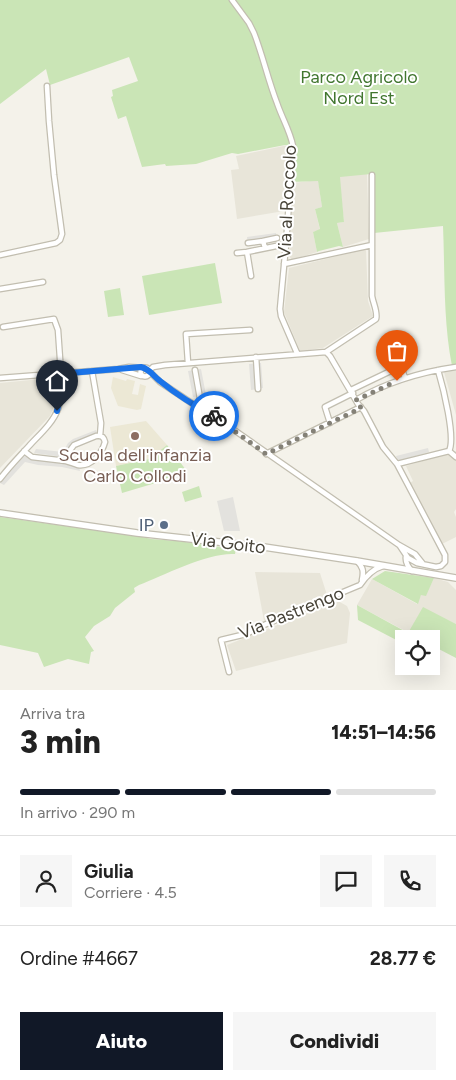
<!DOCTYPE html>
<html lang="it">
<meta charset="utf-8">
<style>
:root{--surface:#fff;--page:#f6f6f6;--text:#222;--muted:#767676;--line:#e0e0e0;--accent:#111827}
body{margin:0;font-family:Figtree,sans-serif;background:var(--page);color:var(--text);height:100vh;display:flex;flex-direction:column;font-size:19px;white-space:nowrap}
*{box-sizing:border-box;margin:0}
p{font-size:16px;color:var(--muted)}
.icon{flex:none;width:28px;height:28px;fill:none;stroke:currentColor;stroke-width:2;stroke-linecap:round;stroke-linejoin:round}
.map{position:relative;height:690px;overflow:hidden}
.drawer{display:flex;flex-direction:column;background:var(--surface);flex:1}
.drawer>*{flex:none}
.buttons{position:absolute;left:395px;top:630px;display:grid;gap:10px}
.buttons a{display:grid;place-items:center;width:45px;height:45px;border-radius:0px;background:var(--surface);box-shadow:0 5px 20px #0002;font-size:25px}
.pin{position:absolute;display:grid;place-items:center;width:42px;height:42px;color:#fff;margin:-51px -21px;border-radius:50% 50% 50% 0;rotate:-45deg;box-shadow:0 0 5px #0007}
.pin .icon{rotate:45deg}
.courier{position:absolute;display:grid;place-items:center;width:50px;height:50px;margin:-25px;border:4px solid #1a73e8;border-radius:50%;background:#fff;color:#222;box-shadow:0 1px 6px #0007}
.headline em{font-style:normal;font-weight:800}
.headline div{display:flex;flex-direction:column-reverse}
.headline{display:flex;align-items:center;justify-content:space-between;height:85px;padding:0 20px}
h1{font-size:32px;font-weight:800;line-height:38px}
.bar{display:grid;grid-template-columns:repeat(4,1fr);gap:8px 5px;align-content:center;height:60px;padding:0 20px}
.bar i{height:6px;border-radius:4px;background:var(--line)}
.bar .active{background:var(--accent)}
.bar p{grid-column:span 4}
.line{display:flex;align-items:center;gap:12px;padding:0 20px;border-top:1px solid var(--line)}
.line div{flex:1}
.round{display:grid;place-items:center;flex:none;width:52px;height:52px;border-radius:0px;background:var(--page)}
.cta{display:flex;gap:10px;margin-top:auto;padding:10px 20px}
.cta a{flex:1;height:58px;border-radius:0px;background:var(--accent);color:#fff;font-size:20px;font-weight:800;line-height:58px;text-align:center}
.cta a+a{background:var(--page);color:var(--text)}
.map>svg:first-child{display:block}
</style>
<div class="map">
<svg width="456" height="690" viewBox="0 0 456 690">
<rect width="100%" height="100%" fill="#f4f2ea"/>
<path fill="#e8e5d9" d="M288 145 284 211 237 219 231 170 239 169 236 156Z
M367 172 369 239 343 247 337 223 344 222 339 176Z
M318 180 322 207 315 209 320 230 313 232 317 252 292 260 289 256 293 183Z
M366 249 368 301 373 316 323 348 300 351 284 312 289 268Z
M456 370V415L444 372Z
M51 378 55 404 50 416 0 468V383Z
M456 451V509L454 512 456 517V537L442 544 410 483 413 481 406 466Z
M255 572 320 573 327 595 264 621Z
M434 578 448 582 456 590V624L423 608 409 633 357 605 372 579 417 604 421 595H426Z
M338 601 347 606 350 613 347 643 236 671 227 645Z"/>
<path fill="#ece8d5" d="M113 377 126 381 127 379 135 381 132 394 138 395 140 384 146 386 141 409 137 410 118 406 111 388Z
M146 421 167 445 149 459 116 466 110 427Z"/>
<path fill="#cae5b6" d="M0 0H456V365L452 366C443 320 445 272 443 226L374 233 371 174 340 177 344 222 337 223 343 247 339 246 319 251 317 252 313 232 320 229 315 209 322 207 318 181 291 182 292 145H285L238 154 232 153 196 164 166 166 165 164 142 167 126 116 118 119 111 97 113 96 112 90 138 81 129 57 50 85 46 69 0 104Z
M215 263 222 303 149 315 142 276Z
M120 288 124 315 108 317 104 291Z
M167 445 186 470 159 482 122 493 116 466 149 459Z
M199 486 202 497 185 502 182 492Z
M0 517 138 536 151 539 178 541 236 549 235 554C209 552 164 575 139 585L134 588 135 592 115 608 110 616 94 626 85 637 94 651 91 652 89 664 68 659 44 667 38 653 0 645Z
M385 571 434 578 426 596 421 595 418 604 372 579Z
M357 605 408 633 423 607 456 624V658L431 645V639H404V644L358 620Z"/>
<path fill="#e3e2de" d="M276 233 277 241 248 246 247 237Z
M261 363 263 388 251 390 249 364Z
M201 369 206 395 193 397 188 371Z
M96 430 97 434 73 442 69 448 66 455 63 457 34 453 36 449 63 452 68 443 73 439Z
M428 448 429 452 398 461 396 456Z
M24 456 40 460 62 462 79 467 80 471 62 467 38 465 25 462 4 485 0 483 20 459Z
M233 497 240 531H224L217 501Z"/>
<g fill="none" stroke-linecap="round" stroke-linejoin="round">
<defs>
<path id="minor" d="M232 0 249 23 254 33C263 56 268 80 277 103 282 118 290 131 293 146L286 244 280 309 281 316 297 353
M248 243 263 241
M265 248 263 241 277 238
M237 253 247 252
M0 255 56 243 60 240 62 234 54 175 49 121 47 86
M284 264 372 245
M251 276 247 252 286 244
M0 289 43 282
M3 327 54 319 58 330 61 373
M326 352 330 356 358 404 364 411 383 447 397 464 445 555V562L441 566 436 567 417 563 408 558 400 546
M326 352 376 319C378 312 373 303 372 296V175
M256 357 258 389
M188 363 186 334 250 330
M140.5 372a4.5 4.5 0 1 1 9 0a4.5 4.5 0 1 1-9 0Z
M122 370 141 376
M195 370 202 410
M92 371 101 423 100 436
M149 371 160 382 202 410 214 416 399 545 415 554 423 564
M149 371 153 367 165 365 326 352
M0 378 118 369 129 367 146 368
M351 390 401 366 405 378
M356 400C387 382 421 372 456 367
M330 423 325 407 353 393
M96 436C101 435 104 437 105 442 102 453 92 467 78 465 74 464 70 462 66 461L71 449 74 445Z
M24 451 32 457 66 461
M449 451 456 457
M266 454 361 407
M397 464 449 451C456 438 443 387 438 370
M0 479C9 467 19 457 29 446 39 435 53 423 58 409 62 398 60 385 58 374
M406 556C405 562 408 567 412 571
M357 561C363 567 364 571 362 580
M229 672 221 640 246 634 264 625 360 585C366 576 373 569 383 566"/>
<path id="tertiary" d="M0 513 137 533 264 547 357 561 456 578"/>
</defs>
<use href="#minor" stroke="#c2beb0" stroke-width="7"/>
<use href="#tertiary" stroke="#c2beb0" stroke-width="8"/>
<use href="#minor" stroke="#fff" stroke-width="4.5"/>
<use href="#tertiary" stroke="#fff" stroke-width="5.5"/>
</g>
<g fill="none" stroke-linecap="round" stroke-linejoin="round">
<path stroke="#848177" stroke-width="5" stroke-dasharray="0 9" d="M214 416 266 454 361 408 356 400 397 381"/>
<path stroke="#1a73e8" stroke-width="6" d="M57 411 60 398 58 374 141 367C150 369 153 376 160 381 176 394 195 406 214 416"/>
</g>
<circle fill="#8d6e63" stroke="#fff" stroke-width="2" cx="135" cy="436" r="5"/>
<circle fill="#5c6f8a" stroke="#fff" stroke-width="2" cx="164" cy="525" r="5"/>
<g text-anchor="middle" stroke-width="4" stroke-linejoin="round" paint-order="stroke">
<g font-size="18" fill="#41762f" stroke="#fff">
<text x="359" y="83">Parco Agricolo<tspan x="359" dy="21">Nord Est</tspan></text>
</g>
<g font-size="18" fill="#484439" stroke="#fff">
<text transform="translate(287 202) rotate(-87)" y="6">Via al Roccolo</text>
<text transform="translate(228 543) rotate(7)" y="6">Via Goito</text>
<text transform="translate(291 613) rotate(-22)" y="6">Via Pastrengo</text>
</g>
<g font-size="18" fill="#785e54" stroke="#fff">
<text x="135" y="461">Scuola dell'infanzia<tspan x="135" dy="21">Carlo Collodi</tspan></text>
</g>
<g font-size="18" fill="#4e5e75" stroke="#fff" text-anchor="end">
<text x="154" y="531">IP</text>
</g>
</g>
</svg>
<div class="buttons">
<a><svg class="icon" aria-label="locate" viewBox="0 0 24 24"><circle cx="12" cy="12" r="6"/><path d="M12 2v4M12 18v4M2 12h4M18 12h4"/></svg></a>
</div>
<div class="pin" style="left:397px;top:381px;background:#ea580c"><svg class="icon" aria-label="bag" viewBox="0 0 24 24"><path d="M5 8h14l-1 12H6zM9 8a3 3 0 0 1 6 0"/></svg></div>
<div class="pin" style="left:57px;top:411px;background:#1f2937"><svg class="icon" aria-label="home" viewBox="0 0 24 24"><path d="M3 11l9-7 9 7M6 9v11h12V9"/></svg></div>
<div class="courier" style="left:214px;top:416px"><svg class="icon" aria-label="bike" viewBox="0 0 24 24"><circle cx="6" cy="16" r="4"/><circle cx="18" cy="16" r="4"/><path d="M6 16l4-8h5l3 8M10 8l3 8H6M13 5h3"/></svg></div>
</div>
<section class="drawer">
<div class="headline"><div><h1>3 min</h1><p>Arriva tra</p></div><em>14:51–14:56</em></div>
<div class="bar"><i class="active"></i><i class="active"></i><i class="active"></i><i></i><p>In arrivo · 290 m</p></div>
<div class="line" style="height:90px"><a class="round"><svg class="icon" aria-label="person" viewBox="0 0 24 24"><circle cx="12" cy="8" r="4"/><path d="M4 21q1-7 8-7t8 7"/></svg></a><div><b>Giulia</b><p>Corriere · 4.5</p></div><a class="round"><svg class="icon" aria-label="chat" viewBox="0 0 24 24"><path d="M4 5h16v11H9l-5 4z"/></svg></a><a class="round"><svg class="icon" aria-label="phone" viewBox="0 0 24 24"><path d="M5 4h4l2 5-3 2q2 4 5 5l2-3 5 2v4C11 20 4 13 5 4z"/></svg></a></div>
<div class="line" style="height:65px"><div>Ordine #4667</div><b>28.77 €</b></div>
<div class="cta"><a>Aiuto</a><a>Condividi</a></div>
</section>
